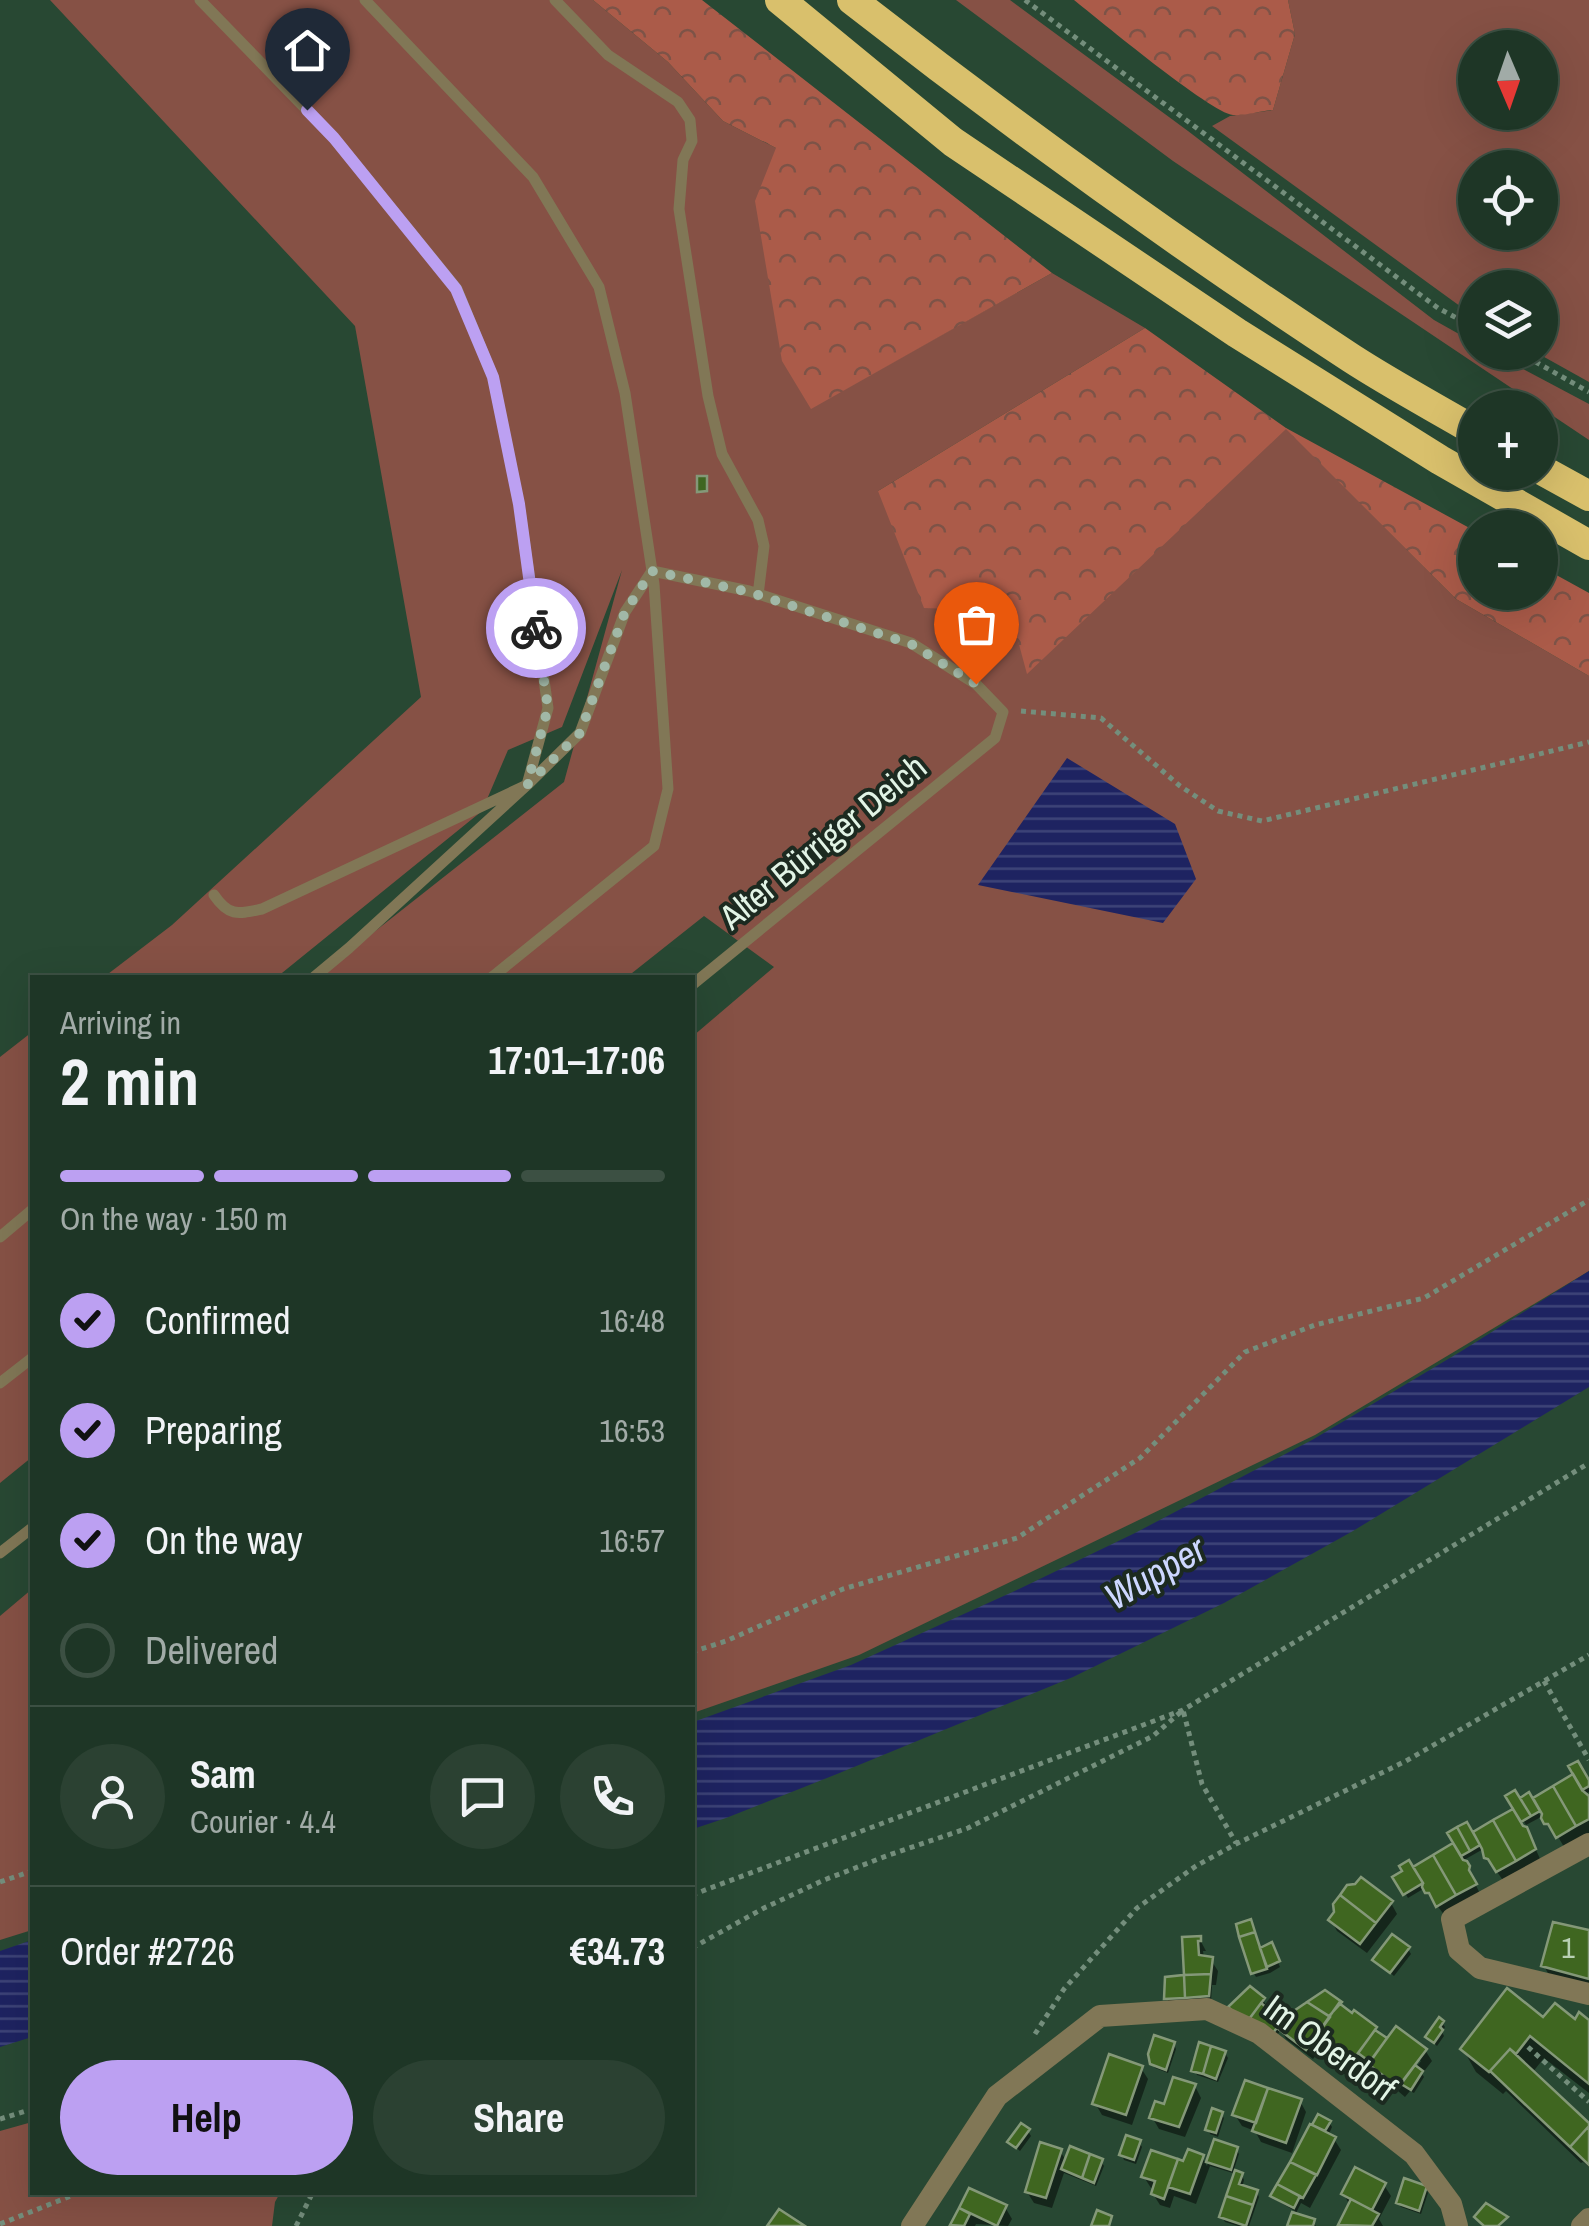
<!DOCTYPE html>
<meta charset="utf-8">
<style>
:root{--surface:#1e3626;--page:#2b4132;--text:#f1f3f6;--muted:#a1aba7;--line:#3c5043;--accent:#bca0f2}
body{margin:0;font-family:"Archivo Narrow",sans-serif;background:var(--page);color:var(--text);height:100vh;display:flex;flex-direction:column;font-size:38px;white-space:nowrap}
*{box-sizing:border-box;margin:0}
p{font-size:32px;color:var(--muted)}
.icon{flex:none;width:55px;height:55px;fill:none;stroke:currentColor;stroke-width:2;stroke-linecap:round;stroke-linejoin:round}
.map{position:relative;flex:1;overflow:hidden}
.drawer{position:absolute;left:30px;top:975px;width:665px;height:1220px;display:flex;flex-direction:column;background:var(--surface);border-radius:0px;box-shadow:0 10px 40px #0002,0 0 0 2px var(--line)}
.drawer>*{flex:none}
.needle{width:65px;rotate:178deg}
.fabs{position:absolute;left:1458px;top:30px;display:grid;gap:20px}
.fabs a{display:grid;place-items:center;width:100px;height:100px;border-radius:50%;background:var(--surface);box-shadow:0 10px 40px #0002,0 0 0 2px var(--line);font-size:50px}
.pin{position:absolute;display:grid;place-items:center;width:85px;height:85px;color:#fff;margin:-102px -42px;border-radius:50% 50% 50% 0;rotate:-45deg;box-shadow:0 0 10px #0007}
.pin .icon{rotate:45deg}
.courier{position:absolute;display:grid;place-items:center;width:100px;height:100px;margin:-50px;border:8px solid #bca0f2;border-radius:50%;background:#fff;color:#222;box-shadow:0 2px 12px #0007}
.head em{font-style:normal;font-weight:800}
.head div{display:flex;flex-direction:column-reverse}
.head{display:flex;align-items:center;justify-content:space-between;height:170px;padding:0 30px}
h1{font-size:65px;font-weight:800;line-height:75px}
.bar{display:grid;grid-template-columns:repeat(4,1fr);gap:15px 10px;align-content:center;height:120px;padding:0 30px}
.bar i{height:12px;border-radius:8px;background:var(--line)}
.bar .active{background:var(--accent)}
.bar p{grid-column:span 4}
.line{display:flex;align-items:center;gap:25px;padding:0 30px;border-top:2px solid var(--line)}
.line div{flex:1}
.round{display:grid;place-items:center;flex:none;width:105px;height:105px;border-radius:52px;background:var(--page)}
ol{padding:0 30px;list-style:none}
li{display:flex;align-items:center;gap:30px;height:110px}
li p{margin-inline-start:auto}
li .icon{padding:10px;border-radius:50%;background:var(--accent);color:#111;stroke-width:4}
li:last-child{color:var(--muted)}
li i{width:55px;height:55px;border:5px solid var(--line);border-radius:50%}
.action{display:flex;gap:20px;margin-top:auto;padding:20px 30px}
.action a{flex:1;height:115px;border-radius:60px;background:var(--accent);color:#111;font-size:40px;font-weight:800;line-height:115px;text-align:center}
.action a+a{background:var(--page);color:var(--text)}
.map>svg:first-child{display:block}
</style>
<div class="map">
<svg width="1589" height="2226" viewBox="0 0 1589 2226">
<defs>
<pattern id="forest-crowns" width="20" height="18" patternUnits="userSpaceOnUse" patternTransform="scale(2.5)"><rect width="20" height="18" fill="#ab5b49"/><path d="M2 6a3 3 0 1 1 6 0M12 15a3 3 0 1 1 6 0" fill="none" stroke="#7d5347"/></pattern>
<pattern id="water-rules" width="6" height="5" patternUnits="userSpaceOnUse" patternTransform="scale(2.5)"><rect width="6" height="5" fill="#1e2361"/><path d="M0 2.5h6" fill="none" stroke="#3e4478"/></pattern>
</defs>
<rect width="100%" height="100%" fill="#284833"/>
<path fill="#865145" fill-rule="evenodd" d="M50 0H593L668 62 723 121 776 148 811 408 1052 273 1145 328 878 491 1286 428 1456 599 1589 676V1271L1315 1435 859 1655 693 1713V1036L774 967 704 916 627 977H317L564 782 622 570 562 727 508 750 482 811 277 977H104L172 925 421 697 355 326Z
M956 0H1010L1188 131 1434 320 1475 343V352L1493 353 1589 404V440L1173 161Z
M1288 0H1589V382L1537 353 1540 352V288H1475V317L1212 126 1230 116 1273 110 1295 34ZM1475 48H1540V112H1475ZM1475 168H1540V232H1475Z
M32 1032V1457L0 1483V1057Z
M32 1589V1930L0 1940V1616Z
M32 2122V2192L280 2193 275 2202 272 2226H0V2131Z"/>
<path fill="url(#forest-crowns)" d="M593 0H702L1052 273 811 409 782 361 755 201 776 148 723 121 668 62Z
M1074 0H1288L1295 34 1273 110C1260 111 1245 116 1233 115 1211 113 1098 19 1074 0Z
M1145 328 1286 428 1475 531V592H1540V566L1589 593V676L1456 599 1286 429 1027 674 1010 611 924 608 878 491Z"/>
<path fill="url(#water-rules)" d="M1067 758 1175 824 1196 879 1163 923 978 885Z
M1589 1271V1387L1353 1531 1224 1603 1073 1677 837 1774 726 1818 693 1829V1722L851 1665 1019 1589 1135 1533 1312 1440 1460 1352Z
M32 1940V2037L0 2047V1951Z"/>
<path fill="#0007" d="M1576 1775 1589 1785V1792L1583 1795 1589 1801V1833L1564 1847 1557 1835 1553 1834 1536 1799 1532 1801 1541 1817 1526 1825 1509 1796 1519 1801 1529 1795 1532 1801Z
M1512 1812 1532 1841 1541 1861 1504 1882 1487 1857 1485 1848 1464 1860 1481 1896 1445 1916 1427 1892 1416 1868Z
M1408 1863 1423 1889 1408 1898 1396 1878 1406 1872Z
M1391 1903 1397 1914 1367 1953 1337 1931 1331 1920Z
M1589 1934V1993L1554 1984 1544 1966Z
M1199 1938 1206 1951H1203L1204 1958 1211 1960 1218 1971 1216 1985H1212L1211 2001 1170 2003 1167 1999 1186 1975Z
M1271 1946 1280 1967 1270 1973 1256 1977 1253 1972 1260 1951Z
M1408 1949 1411 1954 1394 1976 1375 1960Z
M1325 1993 1337 2002 1320 2025 1375 2029 1387 2043 1425 2050 1432 2061 1422 2074 1424 2077 1414 2093 1410 2091 1405 2097 1398 2091 1421 2061 1417 2058 1394 2088 1377 2076 1371 2064 1367 2060 1353 2080 1317 2054 1313 2059 1286 2039 1281 2030 1273 2040 1234 2012 1263 2000 1266 2005 1263 2008 1272 2015 1278 2011 1286 2020Z
M1544 2020 1589 2023V2093L1544 2058 1532 2073 1589 2126V2167L1583 2162 1581 2163 1506 2091 1503 2094 1476 2072 1463 2049Z
M1442 2023 1445 2027 1442 2032 1444 2036 1437 2046 1428 2037Z
M1174 2044 1176 2049 1168 2073 1155 2068 1152 2063Z
M1225 2053 1228 2058 1218 2082 1197 2075 1194 2070Z
M1141 2068 1148 2079 1132 2125 1102 2115 1095 2103Z
M1195 2086 1201 2098 1185 2137 1159 2129 1152 2117Z
M1300 2101 1306 2112 1292 2153 1261 2142 1255 2131 1242 2126 1235 2115Z
M1221 2114 1224 2118 1218 2137 1210 2134 1208 2129Z
M1329 2122 1332 2127 1328 2136 1334 2139 1341 2150 1310 2208 1301 2203 1295 2215 1313 2222 1316 2226H1289L1295 2211 1276 2200 1273 2196 1311 2127 1319 2131 1315 2125Z
M1028 2131 1031 2136 1020 2151 1010 2142Z
M1139 2142 1142 2147 1136 2164 1124 2160 1122 2155Z
M1215 2142 1236 2149 1239 2154 1233 2172 1242 2175 1244 2180 1242 2188 1257 2192 1259 2197 1249 2226H1238L1225 2222 1222 2217 1236 2174 1210 2166 1196 2204 1174 2196 1170 2208 1160 2205 1153 2194 1155 2189 1151 2188 1144 2177 1202 2157 1207 2166Z
M1060 2151 1067 2162 1101 2161 1104 2166 1096 2186 1064 2173 1052 2208 1034 2203 1027 2192Z
M1384 2185 1391 2196 1379 2219 1383 2226H1341L1350 2206 1344 2194Z
M1426 2188 1428 2193 1421 2214 1401 2207 1398 2203Z
M970 2191 1005 2207 1012 2219 1008 2226 976 2224 975 2226H953Z"/>
<path fill="#3f6620" stroke="#849878" stroke-width="2.5" d="M697 476H707V491L697 492Z
M1578 1761 1589 1780V1786L1582 1790 1568 1766Z
M1573 1774 1583 1791 1589 1796V1819L1576 1826 1553 1786Z
M1553 1786 1576 1826 1556 1838 1548 1824H1544L1541 1818 1542 1814 1533 1798Z
M1515 1790 1531 1816 1521 1822 1505 1796Z
M1529 1792 1540 1811 1531 1816 1520 1798Z
M1513 1809 1523 1826 1527 1827 1536 1849 1516 1861 1493 1820Z
M1493 1820 1516 1861 1496 1872 1488 1859 1484 1858 1482 1849 1473 1832Z
M1467 1822 1480 1845 1470 1851 1457 1827Z
M1457 1827 1470 1851 1461 1856 1447 1833Z
M1453 1843 1463 1860 1467 1861 1470 1866 1469 1870 1477 1884 1456 1895 1433 1855Z
M1433 1855 1456 1895 1436 1907 1429 1893H1425L1422 1887 1423 1883 1413 1867Z
M1409 1860 1423 1883 1403 1895 1392 1877 1402 1871 1399 1866Z
M1361 1877 1393 1901 1376 1923 1340 1895 1347 1885 1355 1884Z
M1340 1895 1376 1923 1360 1944 1328 1920 1334 1912 1333 1904Z
M1251 1919 1255 1932 1239 1937 1236 1924Z
M1553 1922 1589 1930V1979L1541 1966Z
M1255 1932 1267 1969 1251 1974 1239 1937Z
M1392 1934 1410 1947 1390 1973 1372 1960Z
M1201 1936V1941H1198L1199 1955 1213 1957 1211 1974 1184 1975 1182 1937Z
M1272 1942 1280 1961 1267 1967 1260 1948Z
M1211 1974 1209 1996 1185 1998 1184 1975Z
M1184 1975 1185 1998 1164 1999 1165 1977Z
M1250 1986 1265 1998 1246 2023 1228 2007Z
M1507 1988 1543 2017 1555 2003 1575 2019 1579 2012 1589 2020V2084L1530 2036 1516 2054 1510 2049 1489 2072 1460 2049Z
M1325 1990 1342 2002 1329 2016 1307 2002Z
M1307 2002 1330 2017 1306 2050 1277 2028 1285 2017Z
M1261 2003 1272 2012 1279 2008 1285 2017 1270 2037 1247 2022Z
M1339 2003 1352 2013 1354 2010 1377 2027 1346 2070 1310 2044Z
M1439 2017 1444 2021 1440 2027 1443 2030 1434 2043 1425 2037Z
M1396 2026 1427 2049 1398 2087 1368 2064Z
M1375 2030 1387 2038 1370 2062 1358 2053Z
M1154 2035 1175 2042 1166 2070 1150 2064 1148 2054Z
M1199 2042 1211 2046 1203 2074 1191 2071Z
M1211 2046 1226 2051 1216 2079 1203 2074Z
M1510 2049 1589 2123V2126L1570 2147 1490 2071Z
M1109 2054 1143 2066 1126 2115 1092 2104Z
M1415 2065 1423 2071 1411 2090 1401 2084Z
M1173 2077 1196 2084 1179 2127 1149 2118 1155 2101 1164 2104Z
M1245 2080 1268 2088 1256 2123 1232 2115Z
M1268 2088 1302 2099 1286 2143 1252 2131Z
M1212 2108 1223 2112 1216 2133 1205 2130Z
M1318 2114 1331 2121 1325 2131 1312 2125Z
M1021 2123 1030 2129 1016 2148 1007 2142Z
M1310 2124 1336 2137 1317 2175 1290 2162Z
M1589 2126V2165L1570 2147Z
M1126 2135 1141 2140 1134 2160 1119 2155Z
M1214 2139 1238 2147 1231 2170 1206 2162Z
M1040 2142 1062 2149 1046 2198 1025 2192Z
M1070 2146 1090 2154 1082 2178 1061 2169Z
M1188 2149 1204 2155 1190 2194 1168 2187 1178 2159 1183 2161Z
M1151 2150 1178 2159 1164 2199 1151 2194 1155 2181 1141 2177Z
M1090 2154 1103 2159 1094 2183 1082 2178Z
M1290 2162 1316 2175 1303 2198 1277 2184Z
M1355 2167 1386 2183 1372 2210 1341 2194Z
M1235 2170 1243 2173 1239 2184 1258 2190 1253 2205 1226 2196Z
M1404 2178 1427 2186 1419 2211 1396 2203Z
M1277 2184 1300 2196 1294 2208 1270 2196Z
M969 2188 1007 2205 997 2226 959 2208Z
M1226 2196 1253 2205 1246 2226 1219 2217Z
M1351 2199 1379 2214 1372 2226 1338 2225Z
M1486 2203 1508 2217 1498 2226H1484L1474 2217Z
M959 2208 970 2214 964 2226 950 2225Z
M779 2209 805 2226H767Z
M1097 2210 1112 2216 1109 2226H1091Z
M1292 2212 1315 2219 1313 2226H1287Z"/>
<g fill="none" stroke-linecap="round" stroke-linejoin="round">
<path stroke="#748e7c" stroke-width="5" stroke-dasharray="5 5" stroke-linecap="butt" d="M1025 0 1438 308 1475 328
M1518 352 1589 392
M1021 711 1101 718 1180 786 1218 811 1262 821 1589 742
M692 1652 726 1641 843 1589 1017 1538 1140 1458 1245 1352 1315 1325 1424 1298 1589 1200
M1544 1681 1589 1760
M0 1882 32 1871
M692 1895 1183 1710 1589 1463
M692 1948 764 1908 824 1880 889 1855 968 1828 1153 1736 1183 1710 1202 1784 1236 1843
M1035 2034 1064 1989 1137 1908 1196 1866 1236 1844 1406 1761 1589 1655
M1528 2047 1589 2102
M0 2119 32 2109
M0 2224 81 2192
M296 2226 313 2192"/>
<path stroke="#817756" stroke-width="11" d="M200 0 334 138 457 289 493 377 519 504 548 708 527 785 349 948 313 978
M365 0 533 177 599 287 625 393 654 584 668 789 654 846 491 978
M555 0 608 55 678 102 690 120 692 141 683 160 679 209 708 396 722 454 758 520 764 546 758 595
M214 895C229 917 238 914 262 909L527 785 580 733 625 612 652 571 749 591 911 643 976 684 1003 712 995 738 692 985
M0 1237 32 1210
M0 1383 32 1358
M0 1553 32 1528"/>
<path stroke="#817756" stroke-width="22" d="M1589 1844 1452 1919 1459 1950 1480 1968 1589 1994
M912 2226 997 2096 1100 2016 1207 2009 1259 2033 1414 2154 1451 2204 1457 2226
M1582 2226 1589 2219"/>
<path stroke="#d9c06c" stroke-width="30" d="M780 0 953 142 1237 333 1440 460 1589 545
M852 0C1013 126 1180 246 1351 358 1391 384 1434 407 1475 431
M1540 469 1589 496"/>
</g>
<g fill="none" stroke-linecap="round" stroke-linejoin="round">
<path stroke="#a1b8a7" stroke-width="10" stroke-dasharray="0 18" d="M536 628 548 708 527 785 580 733 625 612 652 571 749 592 911 644 976 684"/>
<path stroke="#bca0f2" stroke-width="12" d="M307 110 334 138 456 289 493 377 519 504 536 628"/>
</g>
<g text-anchor="middle" stroke-width="8" stroke-linejoin="round" paint-order="stroke">
<g font-size="30" fill="#b9d0b4">
<text x="1568" y="1958">1</text>
</g>
<g font-size="35" fill="#e2f4e6" stroke="#1c2a20">
<text transform="translate(823 842) rotate(-39)" y="12">Alter Bürriger Deich</text>
<text transform="translate(1330 2048) rotate(36)" y="12">Im Oberdorf</text>
</g>
<g font-size="38" font-style="italic" fill="#cdd7ff" stroke="#1c2a20">
<text transform="translate(1155 1573) rotate(-30)" y="13">Wupper</text>
</g>
</g>
</svg>
<div class="fabs">
<a><svg class="needle" viewBox="-14 -14 28 28"><path d="M0-13l5 13h-10z" fill="#e53935"/><path d="M0 13l5-13h-10z" fill="#a1aba7"/></svg></a>
<a><svg class="icon" aria-label="locate" viewBox="0 0 24 24"><circle cx="12" cy="12" r="6"/><path d="M12 2v4M12 18v4M2 12h4M18 12h4"/></svg></a>
<a><svg class="icon" aria-label="layers" viewBox="0 0 24 24"><path d="M12 4l9 5-9 5-9-5zM3 14l9 5 9-5"/></svg></a>
<a>+</a>
<a>−</a>
</div>
<div class="pin" style="left:976px;top:684px;background:#ea580c"><svg class="icon" aria-label="bag" viewBox="0 0 24 24"><path d="M5 8h14l-1 12H6zM9 8a3 3 0 0 1 6 0"/></svg></div>
<div class="pin" style="left:307px;top:110px;background:#1f2937"><svg class="icon" aria-label="home" viewBox="0 0 24 24"><path d="M3 11l9-7 9 7M6 9v11h12V9"/></svg></div>
<div class="courier" style="left:536px;top:628px"><svg class="icon" aria-label="bike" viewBox="0 0 24 24"><circle cx="6" cy="16" r="4"/><circle cx="18" cy="16" r="4"/><path d="M6 16l4-8h5l3 8M10 8l3 8H6M13 5h3"/></svg></div>
<section class="drawer">
<div class="head"><div><h1>2 min</h1><p>Arriving in</p></div><em>17:01–17:06</em></div>
<div class="bar"><i class="active"></i><i class="active"></i><i class="active"></i><i></i><p>On the way · 150 m</p></div>
<ol>
<li><svg class="icon" aria-label="check" viewBox="0 0 24 24"><path d="M5 12l5 5 9-10"/></svg>Confirmed<p>16:48</p></li>
<li><svg class="icon" aria-label="check" viewBox="0 0 24 24"><path d="M5 12l5 5 9-10"/></svg>Preparing<p>16:53</p></li>
<li><svg class="icon" aria-label="check" viewBox="0 0 24 24"><path d="M5 12l5 5 9-10"/></svg>On the way<p>16:57</p></li>
<li><i></i>Delivered</li>
</ol>
<div class="line" style="height:180px"><a class="round"><svg class="icon" aria-label="person" viewBox="0 0 24 24"><circle cx="12" cy="8" r="4"/><path d="M4 21q1-7 8-7t8 7"/></svg></a><div><b>Sam</b><p>Courier · 4.4</p></div><a class="round"><svg class="icon" aria-label="chat" viewBox="0 0 24 24"><path d="M4 5h16v11H9l-5 4z"/></svg></a><a class="round"><svg class="icon" aria-label="phone" viewBox="0 0 24 24"><path d="M5 4h4l2 5-3 2q2 4 5 5l2-3 5 2v4C11 20 4 13 5 4z"/></svg></a></div>
<div class="line" style="height:130px"><div>Order #2726</div><b>€34.73</b></div>
<div class="action"><a>Help</a><a>Share</a></div>
</section>
</div>
